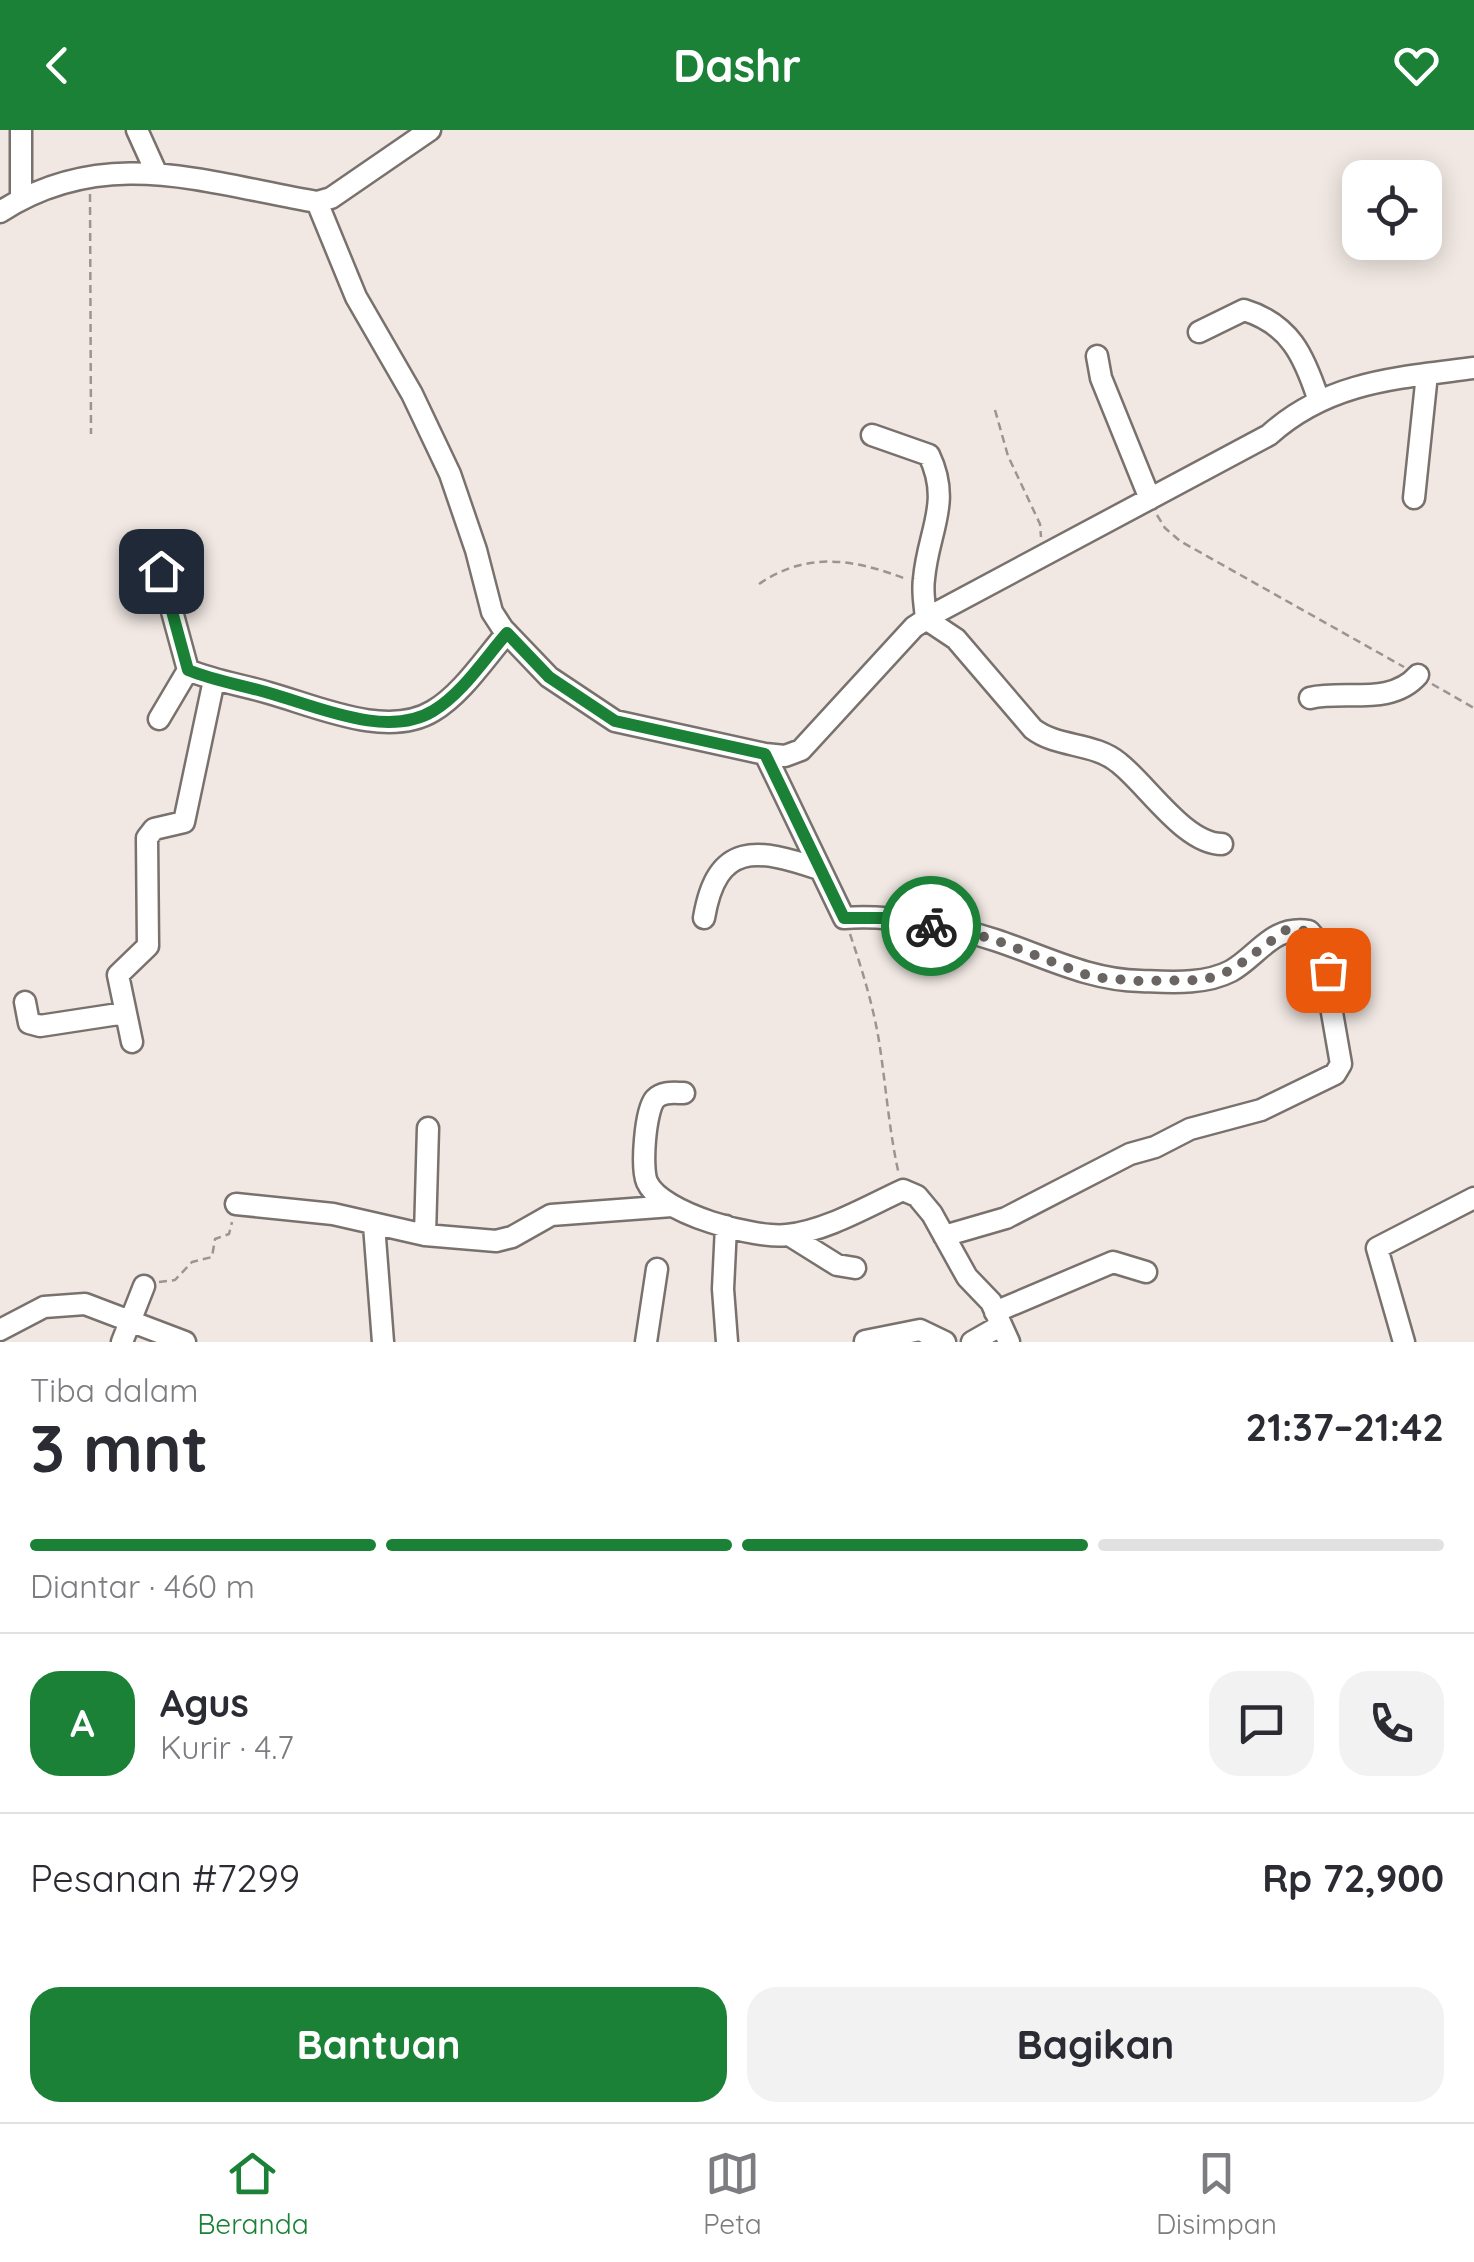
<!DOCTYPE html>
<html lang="id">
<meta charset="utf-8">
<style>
:root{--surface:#fff;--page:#f2f2f3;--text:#2b2b33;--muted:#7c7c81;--line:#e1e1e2;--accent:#1a8136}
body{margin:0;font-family:Quicksand,sans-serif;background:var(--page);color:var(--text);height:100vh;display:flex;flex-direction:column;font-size:38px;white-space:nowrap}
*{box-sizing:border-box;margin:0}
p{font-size:32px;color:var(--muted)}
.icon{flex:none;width:55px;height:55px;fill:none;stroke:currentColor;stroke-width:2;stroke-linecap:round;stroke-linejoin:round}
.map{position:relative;height:1212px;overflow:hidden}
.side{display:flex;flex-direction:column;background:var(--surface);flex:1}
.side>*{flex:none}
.controls{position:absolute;left:1342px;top:30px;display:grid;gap:20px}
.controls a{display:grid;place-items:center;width:100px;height:100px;border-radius:20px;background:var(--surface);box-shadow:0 5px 25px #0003;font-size:50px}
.pin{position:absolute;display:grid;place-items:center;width:85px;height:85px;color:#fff;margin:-42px;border-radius:20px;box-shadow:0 5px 15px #0006}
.courier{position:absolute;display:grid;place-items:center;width:100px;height:100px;margin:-50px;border:8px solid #1a8136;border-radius:50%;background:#fff;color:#222;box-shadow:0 2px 12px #0007}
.summary em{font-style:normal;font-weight:700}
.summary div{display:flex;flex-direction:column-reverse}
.summary{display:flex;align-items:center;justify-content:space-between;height:170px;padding:0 30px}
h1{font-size:65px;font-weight:700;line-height:75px}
.bar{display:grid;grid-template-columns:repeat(4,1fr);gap:15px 10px;align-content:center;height:120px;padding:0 30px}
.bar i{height:12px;border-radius:8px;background:var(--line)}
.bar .selected{background:var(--accent)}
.bar p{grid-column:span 4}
.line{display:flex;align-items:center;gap:25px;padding:0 30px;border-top:2px solid var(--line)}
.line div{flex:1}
.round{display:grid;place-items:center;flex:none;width:105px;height:105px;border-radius:30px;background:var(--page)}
.button{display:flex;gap:20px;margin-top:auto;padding:20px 30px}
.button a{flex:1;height:115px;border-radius:30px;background:var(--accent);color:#fff;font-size:40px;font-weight:700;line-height:115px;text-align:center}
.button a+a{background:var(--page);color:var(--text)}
header{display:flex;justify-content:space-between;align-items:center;height:130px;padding:0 30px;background:var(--accent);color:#fff;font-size:45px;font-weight:700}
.menu{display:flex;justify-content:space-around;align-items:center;height:140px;border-top:2px solid var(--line);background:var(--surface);font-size:28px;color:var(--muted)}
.menu a{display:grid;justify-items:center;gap:5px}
.menu .selected{color:var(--accent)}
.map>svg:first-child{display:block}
</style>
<header><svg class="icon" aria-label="back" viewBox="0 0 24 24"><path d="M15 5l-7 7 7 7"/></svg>Dashr<svg class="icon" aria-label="heart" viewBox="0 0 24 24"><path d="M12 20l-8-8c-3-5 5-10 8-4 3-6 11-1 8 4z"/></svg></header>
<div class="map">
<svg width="1474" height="1212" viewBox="0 0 1474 1212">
<rect width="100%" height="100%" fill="#f1e8e3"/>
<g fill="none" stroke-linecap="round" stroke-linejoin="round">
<defs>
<path id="minor" d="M21 0V69
M137 0 156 42
M317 72 356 167 412 264 450 344 476 420 492 482 503 499 549 547 615 591 765 624 785 626 801 620 914 497 934 484 1269 305C1329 251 1398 248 1474 238
M0 82C105 14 206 53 317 72L331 68 430 0
M1199 202 1244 180C1290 194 1304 226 1318 268
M1097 226 1101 248 1150 369
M872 305 929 325C952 373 928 401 924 449 922 462 925 476 926 489L956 509 1033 599C1058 618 1094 612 1119 633 1148 656 1185 714 1222 714
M1414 368 1427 244
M188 540C215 551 242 555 269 563 316 576 387 609 433 581 462 564 485 528 507 503
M1310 568C1345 560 1391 576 1418 545
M159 589 188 540 161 441
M765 624 844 788C889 784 952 796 995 810 1044 826 1088 850 1141 851 1170 852 1204 855 1231 841 1259 825 1272 795 1309 801L1320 814 1341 934 1335 944 1261 980 1190 999 1155 1017 1130 1024 1006 1088 944 1106
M704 788C717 711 757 718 819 739
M25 872 29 893 40 896 125 883
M132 912 118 845 148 816 147 708 154 699 184 692 214 550
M684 963C674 963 663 961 655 969 645 981 641 1038 647 1052 661 1084 756 1109 787 1105 826 1101 868 1076 903 1060L917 1066 932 1084 967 1147 991 1172 1009 1212
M236 1074 333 1084 425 1105 496 1111 512 1107 551 1085 672 1076
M374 1095 383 1212
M726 1096 723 1159 727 1212
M425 1105 428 998
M789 1105 837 1135 855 1138
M995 1182 1113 1132 1146 1142
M0 1200 44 1177 85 1174 185 1212
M865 1211 920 1200 945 1212
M122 1212 144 1156
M646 1212 657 1139
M972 1212 1000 1196
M1404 1212 1377 1118 1474 1068"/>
</defs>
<use href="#minor" stroke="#79716d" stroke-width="25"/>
<path stroke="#9b9592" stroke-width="2.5" stroke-dasharray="8 5" stroke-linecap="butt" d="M90 64 91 304
M995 280 1008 326 1040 394 1041 407
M1157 385 1165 398 1180 411 1404 537
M759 454C807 421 854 429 906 449
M1432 554 1474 578
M850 804C862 839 873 875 879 911 886 956 889 1001 899 1045
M159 1152 175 1150 192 1132 212 1127 215 1109 229 1104 232 1092"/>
<use href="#minor" stroke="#fff" stroke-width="20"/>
</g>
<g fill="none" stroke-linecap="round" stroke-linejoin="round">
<path stroke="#6a6562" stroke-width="10" stroke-dasharray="0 18" d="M931 796 990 808 1092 847 1139 851 1204 850 1232 840 1286 800 1309 801 1320 814 1328 840"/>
<path stroke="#1a8136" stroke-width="12" d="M161 441 188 540C215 551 242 555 269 563 316 576 387 609 433 581 462 564 485 528 507 503L549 547 615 591 765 624 844 788H885L931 796"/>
</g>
</svg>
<div class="controls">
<a><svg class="icon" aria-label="locate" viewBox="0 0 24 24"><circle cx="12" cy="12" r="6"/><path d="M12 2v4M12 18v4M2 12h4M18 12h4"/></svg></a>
</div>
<div class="pin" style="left:1328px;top:840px;background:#ea580c"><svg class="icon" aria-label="bag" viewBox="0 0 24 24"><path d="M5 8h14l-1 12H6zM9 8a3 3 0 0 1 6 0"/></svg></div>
<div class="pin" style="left:161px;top:441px;background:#1f2937"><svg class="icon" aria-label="home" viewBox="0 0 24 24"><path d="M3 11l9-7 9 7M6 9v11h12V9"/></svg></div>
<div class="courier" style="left:931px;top:796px"><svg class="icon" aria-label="bike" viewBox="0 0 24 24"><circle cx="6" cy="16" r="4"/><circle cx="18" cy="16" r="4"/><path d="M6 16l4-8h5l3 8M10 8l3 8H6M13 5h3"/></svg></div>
</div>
<section class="side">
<div class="summary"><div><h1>3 mnt</h1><p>Tiba dalam</p></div><em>21:37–21:42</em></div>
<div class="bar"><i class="selected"></i><i class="selected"></i><i class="selected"></i><i></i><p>Diantar · 460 m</p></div>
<div class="line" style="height:180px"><b class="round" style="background:var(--accent);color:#fff">A</b><div><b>Agus</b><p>Kurir · 4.7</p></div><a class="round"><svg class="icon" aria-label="chat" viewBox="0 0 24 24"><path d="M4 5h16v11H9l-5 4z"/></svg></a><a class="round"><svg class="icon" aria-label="phone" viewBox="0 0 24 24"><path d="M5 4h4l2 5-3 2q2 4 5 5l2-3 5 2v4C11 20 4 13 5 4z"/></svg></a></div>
<div class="line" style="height:130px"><div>Pesanan #7299</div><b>Rp 72,900</b></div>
<div class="button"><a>Bantuan</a><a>Bagikan</a></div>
</section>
<nav class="menu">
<a class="selected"><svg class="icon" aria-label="home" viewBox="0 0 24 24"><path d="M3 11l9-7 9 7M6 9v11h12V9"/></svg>Beranda</a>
<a><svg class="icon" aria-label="map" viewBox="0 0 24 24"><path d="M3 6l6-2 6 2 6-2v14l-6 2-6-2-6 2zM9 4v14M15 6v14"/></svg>Peta</a>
<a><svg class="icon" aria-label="saved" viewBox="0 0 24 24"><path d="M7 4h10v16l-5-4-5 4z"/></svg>Disimpan</a>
</nav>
